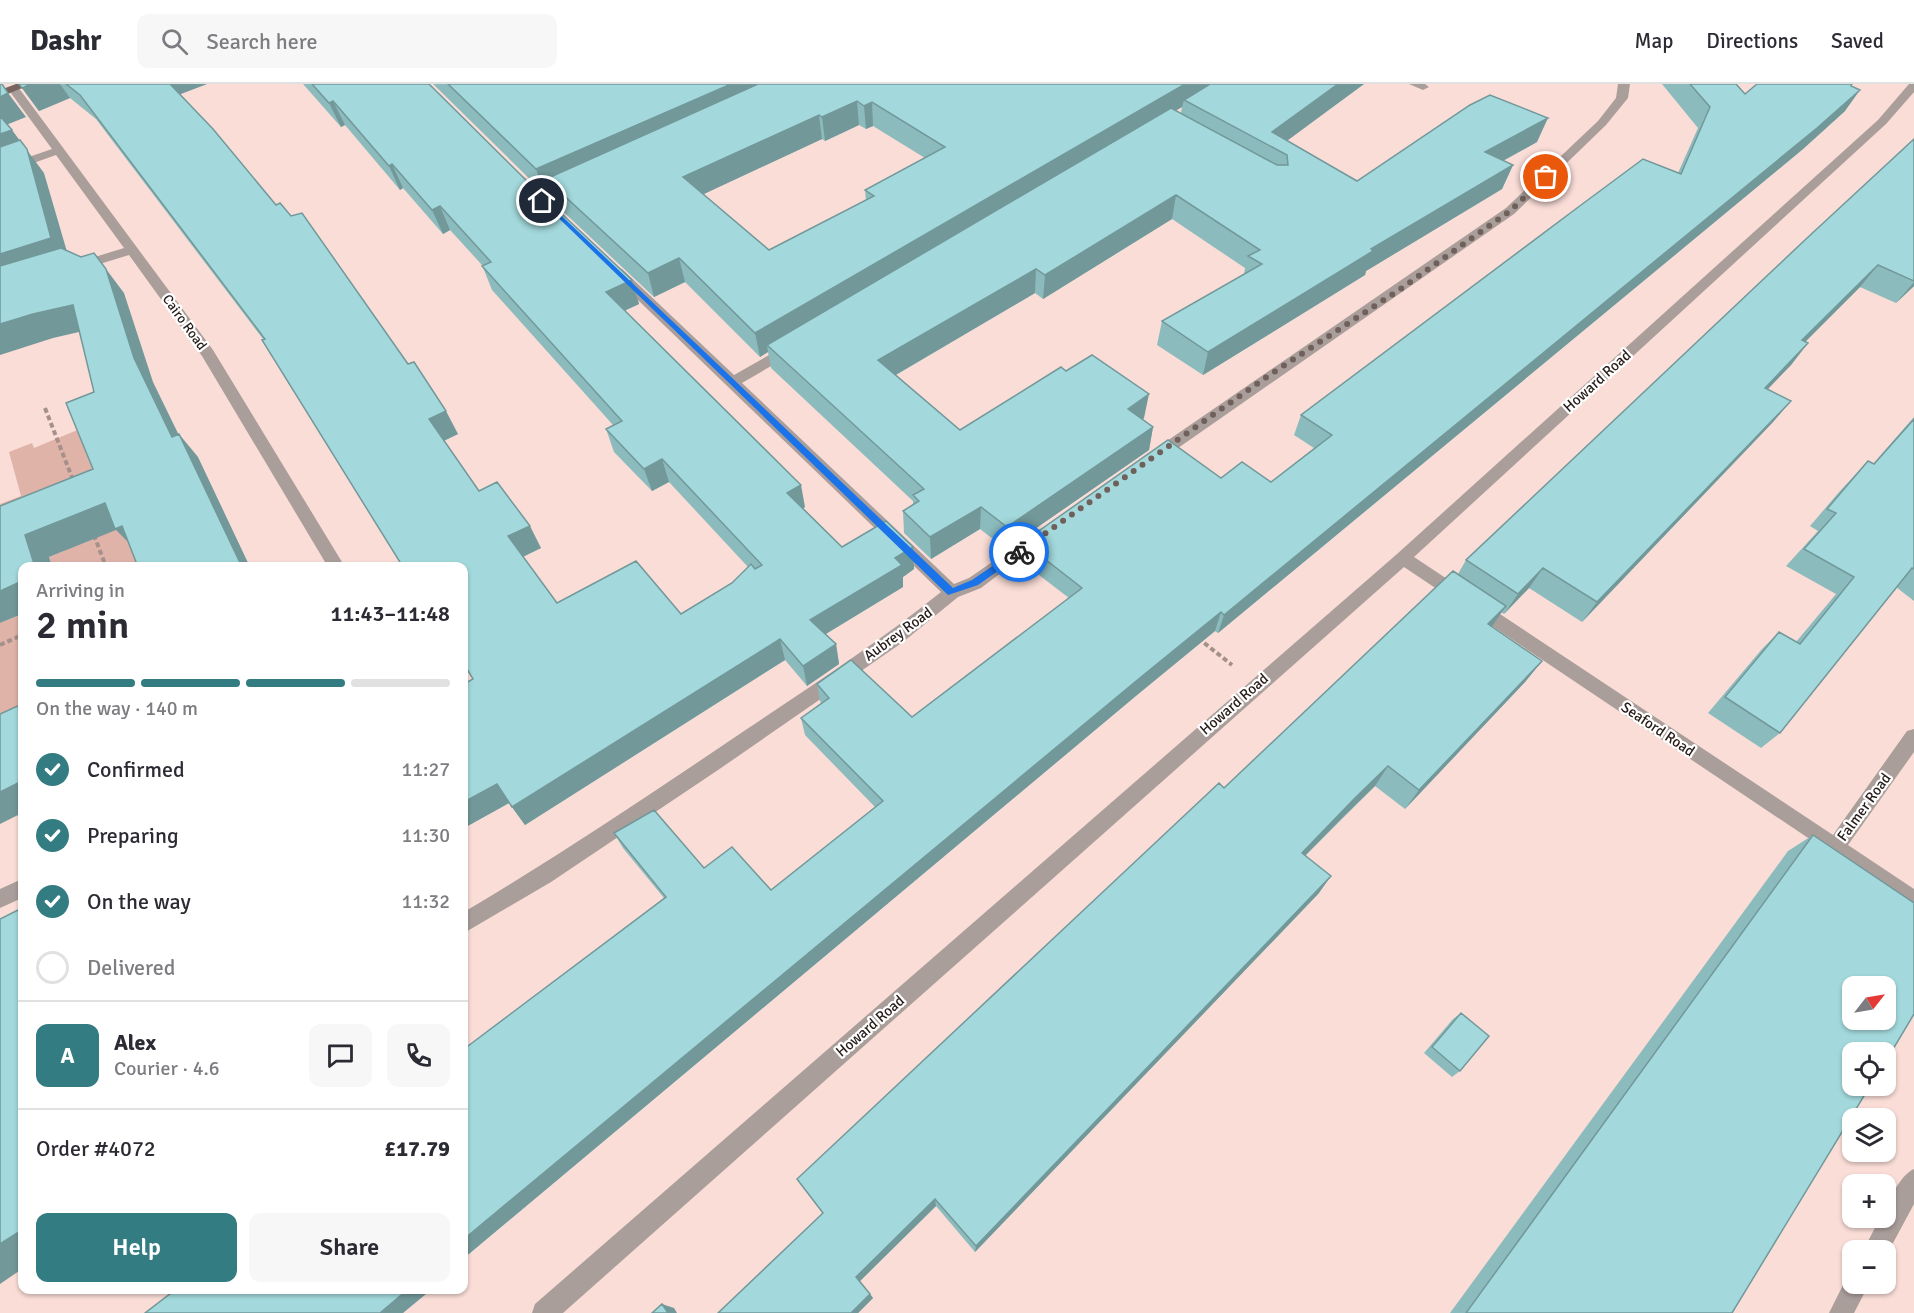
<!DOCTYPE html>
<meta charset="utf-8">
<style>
:root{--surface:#fff;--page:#f7f7f7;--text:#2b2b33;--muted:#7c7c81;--line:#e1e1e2;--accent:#337c81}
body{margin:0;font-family:Signika,sans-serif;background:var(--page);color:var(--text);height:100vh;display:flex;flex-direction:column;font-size:22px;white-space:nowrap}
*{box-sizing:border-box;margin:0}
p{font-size:20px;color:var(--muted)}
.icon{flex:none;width:33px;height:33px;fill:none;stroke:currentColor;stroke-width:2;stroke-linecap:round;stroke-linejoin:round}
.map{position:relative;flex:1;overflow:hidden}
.drawer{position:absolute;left:18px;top:478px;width:450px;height:732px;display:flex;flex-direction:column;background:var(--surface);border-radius:12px;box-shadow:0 2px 4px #0004}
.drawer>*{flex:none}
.needle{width:39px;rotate:59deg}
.buttons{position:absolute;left:1842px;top:892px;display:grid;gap:12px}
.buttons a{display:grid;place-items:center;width:54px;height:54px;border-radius:12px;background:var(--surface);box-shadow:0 2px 4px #0004;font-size:30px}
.pin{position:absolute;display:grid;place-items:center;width:51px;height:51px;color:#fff;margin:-26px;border:3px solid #fff;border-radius:50%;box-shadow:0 2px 6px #0007}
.courier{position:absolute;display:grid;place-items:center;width:60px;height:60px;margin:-30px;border:4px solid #1a73e8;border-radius:50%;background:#fff;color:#222;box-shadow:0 2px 8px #0007}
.headline em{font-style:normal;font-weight:600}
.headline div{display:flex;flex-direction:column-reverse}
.headline{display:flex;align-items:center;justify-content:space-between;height:102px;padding:0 18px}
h1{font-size:39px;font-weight:600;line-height:45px}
.bar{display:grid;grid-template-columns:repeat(4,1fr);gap:9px 6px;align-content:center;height:72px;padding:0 18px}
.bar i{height:8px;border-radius:4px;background:var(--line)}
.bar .on{background:var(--accent)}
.bar p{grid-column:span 4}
.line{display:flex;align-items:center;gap:15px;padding:0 18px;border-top:2px solid var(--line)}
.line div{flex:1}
.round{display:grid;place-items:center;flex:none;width:63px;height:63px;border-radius:12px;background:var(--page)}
ol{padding:0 18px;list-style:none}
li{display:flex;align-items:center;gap:18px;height:66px}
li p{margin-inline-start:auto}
li .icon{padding:6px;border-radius:50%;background:var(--accent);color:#fff;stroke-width:4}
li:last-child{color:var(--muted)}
li i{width:33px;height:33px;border:3px solid var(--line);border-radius:50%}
.action{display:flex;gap:12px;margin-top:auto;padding:12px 18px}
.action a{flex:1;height:69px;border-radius:12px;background:var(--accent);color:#fff;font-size:24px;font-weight:600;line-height:69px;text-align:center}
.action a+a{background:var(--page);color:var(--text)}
header{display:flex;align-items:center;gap:36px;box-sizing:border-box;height:84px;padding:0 30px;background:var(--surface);border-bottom:2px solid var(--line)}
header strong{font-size:28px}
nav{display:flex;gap:33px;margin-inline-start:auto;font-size:21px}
.search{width:420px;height:54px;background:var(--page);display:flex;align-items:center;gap:15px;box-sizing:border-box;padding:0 21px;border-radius:12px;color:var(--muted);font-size:22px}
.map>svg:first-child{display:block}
</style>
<header>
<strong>Dashr</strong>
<div class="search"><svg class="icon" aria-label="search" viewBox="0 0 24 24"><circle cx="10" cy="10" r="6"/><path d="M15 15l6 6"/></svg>Search here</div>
<nav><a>Map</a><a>Directions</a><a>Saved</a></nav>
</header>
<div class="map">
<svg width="1914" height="1229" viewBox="0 0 1914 1229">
<rect width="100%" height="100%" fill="#faddd7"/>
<path fill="#e0b3a9" d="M87 342 151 483H52L49 473 64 467 0 454V420L21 412 9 368 32 359 34 364Z
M22 530V651L0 662V539Z"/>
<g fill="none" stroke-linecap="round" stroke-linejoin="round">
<path stroke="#a6908b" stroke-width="4" stroke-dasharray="5 3" stroke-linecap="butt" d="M45 324 73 396
M94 451 106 483
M1198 554 1232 581
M0 561 22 551"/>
<path fill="#aa9e9b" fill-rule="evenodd" d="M1409 0H1425L1429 3 1423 6Z
M1618 0H1630L1628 14 1606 41 1514 130 1158 378H1148L1145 374 1148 370 1506 124 1598 37 1616 14Z
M1909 0H1914V8L1886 40 1414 473 1833 751 1907 647 1914 645V668L1848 761 1914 805V825L1404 483 563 1229H532L535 1220 1397 470 1878 36Z
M14 2 18 3 213 266 345 483H328L202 272 129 171 77 187 72 186V180L124 164 56 71 0 91V83L52 65 8 5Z
M617 184 622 185 734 291 785 262H795V268L742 299 954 500 969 494 1036 448H1048L1050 452 981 504 958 513 903 558 721 684 551 798 464 849V828C560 771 654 708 747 645 813 601 879 558 941 508L612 191V185Z
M22 795V814L0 824V805Z
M1914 1085V1120L1886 1172V1167H1863L1880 1134H1886C1886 1119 1900 1091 1914 1085Z
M1852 1190V1200H1869L1854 1229H1829L1848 1191Z"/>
<path fill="#78635e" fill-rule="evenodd" d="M16 0H32L0 13V6Z"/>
</g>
<path fill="#8cbbbd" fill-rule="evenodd" d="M19 0H207L180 10 458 350 444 357 479 407 541 464 523 473 557 519 681 530 732 499 748 483 669 398 652 407 614 368 606 345 613 341 492 206 482 181 450 146 443 150 403 104 400 106 345 41 341 43 303 0H429L528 98 632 196 639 220 624 227 805 423 803 424 842 463H913L914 485 903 493V503L826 550 836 560 839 580 807 602 785 576 525 741 509 719 464 744V600L473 595 263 255 96 35 70 14 39 27Z
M433 0H1364L1287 56 1357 97 1537 58 1503 77 1513 81 1502 105 1366 187 1365 191 1203 291 1157 261 1162 237 1244 191 1245 184 1172 135 1043 215 1035 209 896 291 960 346 1144 334 1143 335 1153 343 1149 366 1006 465 980 445 931 475 904 449 903 427 913 421V417L771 284 768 268 760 273 685 198 654 213 554 119 550 107 544 109ZM1182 23 1181 29 1176 26ZM859 41 866 45 873 42 925 74 865 106 866 117 769 166 703 110 822 55 825 57Z
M1662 0H1736L1745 10 1851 2 1845 27 1803 65 1218 549 1215 547 1137 611 464 1174V965L664 814 623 764 614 749 704 784 771 806 875 723 805 651 801 634 821 619 820 617 817 600 912 633 1069 514 1022 478 1023 458 1221 394 1271 398 1314 364 1294 351 1301 331 1678 89 1698 44Z
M1914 55V202L1896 219 1860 203 1805 258 1808 259 1791 281 1767 305 1791 317 1773 338 1582 538 1529 504 1504 530 1501 528 1492 543 1542 577 1525 598 1405 725 1375 702 1306 771 1319 809 975 1168 936 1122 860 1197 873 1214 858 1229 823 1130 1224 704 1458 490 1466 476Z
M1914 333V517L1896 503 1780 649 1761 664 1708 629 1762 565 1779 548 1796 558 1836 510 1786 482 1818 447 1810 442 1840 407 1868 377 1873 380Z
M1813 751 1732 1229H1450L1788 767Z
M1461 929 1460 987 1452 993 1424 969 1453 935Z"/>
<path fill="#72989a" d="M31 0H60L70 14 39 27 22 4Z
M166 0H207L173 13Z
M731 0H788L546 95 550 107 544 109 536 85Z
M1185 0H1221L1184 16 1182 23 772 266 767 261 768 268 760 273 755 249Z
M1338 0H1364L1276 65 1272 48Z
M1860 6 1845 27 1803 65 1218 549 1224 531Z
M8 9 26 33 6 41 0 34V13Z
M333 17 345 41 341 43 329 19Z
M857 17 859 41 825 57 822 33Z
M872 18 873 42 866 45 864 22Z
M819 31 822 55 689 117 683 93Z
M1548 34 1537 58 1475 92 1485 68Z
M12 46 44 89 70 178 0 200V50Z
M392 80 403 104 400 106 389 82Z
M1513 81 1502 105 1366 187 1365 191 1203 291 1208 268 1371 165Z
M1176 111 1172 135 1043 215 1045 191Z
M440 122 450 146 443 150 432 126Z
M94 169 124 209 153 298 191 376 172 353 134 274Z
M679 174 685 198 654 213 648 189Z
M1878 181 1860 203 1785 278 1802 256Z
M1036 185 1035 209 880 300 878 276Z
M632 196 639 220 613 232 606 208Z
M1914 198V202L1896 219Z
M73 221 92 245 53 254 0 271V240L33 230Z
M1808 259 1791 281 1748 326 1765 304Z
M1149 310 1144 334 1124 348 1128 325Z
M1791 317 1773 338 1582 538 1597 518Z
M446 327 458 350 441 358 429 335Z
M1153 343 1149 366 1006 465 1007 443Z
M179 350 198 373 250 483H242Z
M662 375 669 398 652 407 644 385Z
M801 401 805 423 791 431 787 409Z
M105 419 127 442 137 467 116 446 49 473 52 483H35L25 451Z
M981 423 980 445 931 475 930 453Z
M530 442 541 464 520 474 508 452Z
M913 463 914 485 903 493V503L814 557 810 536 895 474Z
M1543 484 1529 504 1504 530 1518 510Z
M22 497V530L0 539V507Z
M1506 522 1491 544 1488 540Z
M1221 528 1215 547 1137 611 464 1174V1155L1141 593Z
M780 555 785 576 525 741 512 723Z
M836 560 839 580 807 602 803 582Z
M1542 577 1525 598 1405 725 1419 706Z
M1388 682 1375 702 1343 733 1291 786 1302 769 1355 714Z
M22 697V729L0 740V708Z
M497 700 511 718 464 744V718Z
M1331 792 1319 809 975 1168 976 1162Z
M935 1115 936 1122 860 1197 873 1214 858 1229H851L856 1193Z
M22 1146V1185L0 1200V1160Z
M407 1206H425L424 1207 426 1210 403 1229H380Z
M662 1220 674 1224 677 1229H668Z"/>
<path fill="#a3d9dc" stroke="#72989a" stroke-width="1.5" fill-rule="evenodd" d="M0 0H2L8 9 0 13Z
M19 0H31L22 4Z
M66 0H170L213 45 276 121 280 119 291 132 302 129 408 280 414 278 446 327 429 335 479 407 497 398 530 442 508 452 557 519 636 477 681 530 732 499 751 480 755 485 762 481 662 375 644 385 606 345 622 337 482 182 491 178 440 122 432 126 392 80 389 82 333 17 329 19 312 0H429L528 98 632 196 606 208 801 401 787 409 842 463 886 437 913 463 895 474 902 481 810 536 836 560 803 582 780 555 512 723 497 700 464 718V600L473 595 464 580V483H403L262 256 265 255 80 11Z
M448 0H731L536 85Z
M758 0H1185L755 249 679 174 648 189 546 95ZM857 17 864 22 872 18 945 63 865 106 874 112 769 166 683 93 819 31 822 33Z
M1210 0H1338L1272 48 1357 97 1470 21 1490 11 1548 34 1485 68 1513 81 1371 165 1373 167 1208 268 1162 237 1262 180 1248 172 1260 166 1176 111 1045 191 1036 185 878 276 960 346 1061 283 1066 287 1092 271 1149 310 1128 325 1153 343 1007 443 981 423 930 453 903 427 919 417 913 411 924 405 767 261 1171 24 1277 81H1288L1287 71 1184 16Z
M1690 0H1736L1745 10 1757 0H1852L1851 2 1860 6 1817 44 1224 531 1221 528 1141 593 464 1155V965L666 813 614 749 654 726 704 784 732 763 771 806 883 717 801 634 829 614 817 600 851 576 912 633 1082 504 1023 458 1168 356 1221 394 1242 378 1271 398 1332 351 1301 331 1577 124 1643 75 1681 90 1710 23Z
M0 32 12 46 0 50Z
M1914 55V197L1878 181 1802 256 1808 259 1765 304 1791 317 1597 518 1543 484 1518 510 1466 476 1806 155Z
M20 56 27 65 51 154 0 170V63Z
M61 164 81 173 94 169 106 185 134 274 172 353 179 350 242 483H138L122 442 115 445 105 419 25 451 35 483H22V497L0 507V422L93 385 66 319 94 308 73 221 33 230 0 240V182Z
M1914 335V485L1912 484 1780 649 1725 613 1779 548 1800 560 1854 493 1804 465 1836 429 1827 425 1868 377 1874 380Z
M1453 487 1506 522 1488 540 1542 577 1419 706 1388 682 1355 714 1302 769 1331 792 976 1162 935 1115 856 1193 870 1210 851 1229H718L823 1129 797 1095 1219 699 1224 704Z
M22 620V697L0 708V630Z
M1813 751 1914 819V930L1886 977V969H1852V1002H1870L1732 1229H1466ZM1852 903H1886V936H1852Z
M22 824V1146L0 1160V835Z
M1461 929 1489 952 1460 987 1432 963Z
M175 1206H407L380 1229H145Z
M662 1220 668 1229H652Z"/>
<path fill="#1a73e8" d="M540 116H545L953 504 972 496 1016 466H1022V470L978 501 948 511Z"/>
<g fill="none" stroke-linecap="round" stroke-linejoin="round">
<path stroke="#70605c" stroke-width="6" stroke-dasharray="0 10.8" d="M1019 468 1268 292 1399 206 1510 127 1546 93"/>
</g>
<g text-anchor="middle" stroke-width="4.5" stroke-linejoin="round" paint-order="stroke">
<g font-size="14" fill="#261c19" stroke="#fff">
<text transform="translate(185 238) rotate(54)" y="5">Cairo Road</text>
</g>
<g font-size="15" fill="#261c19" stroke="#fff">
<text transform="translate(1597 297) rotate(-42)" y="5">Howard Road</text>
<text transform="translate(898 550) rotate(-36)" y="5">Aubrey Road</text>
<text transform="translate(1234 620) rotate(-41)" y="5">Howard Road</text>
<text transform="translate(1658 645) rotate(34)" y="5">Seaford Road</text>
<text transform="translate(1864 723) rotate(-54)" y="5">Falmer Road</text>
<text transform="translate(870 942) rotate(-41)" y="5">Howard Road</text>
</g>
</g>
</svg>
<div class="buttons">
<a><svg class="needle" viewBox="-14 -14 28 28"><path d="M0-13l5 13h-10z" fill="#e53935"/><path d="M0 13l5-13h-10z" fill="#7c7c81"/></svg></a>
<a><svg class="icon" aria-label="locate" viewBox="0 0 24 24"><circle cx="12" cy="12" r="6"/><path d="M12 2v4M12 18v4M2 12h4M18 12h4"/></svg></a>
<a><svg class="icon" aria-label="layers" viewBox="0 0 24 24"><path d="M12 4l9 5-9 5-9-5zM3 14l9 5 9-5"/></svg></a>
<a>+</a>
<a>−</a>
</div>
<div class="pin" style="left:1546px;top:93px;background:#ea580c"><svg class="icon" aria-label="bag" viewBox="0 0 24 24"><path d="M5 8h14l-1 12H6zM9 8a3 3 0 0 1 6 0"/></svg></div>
<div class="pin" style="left:542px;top:117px;background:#1f2937"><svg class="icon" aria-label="home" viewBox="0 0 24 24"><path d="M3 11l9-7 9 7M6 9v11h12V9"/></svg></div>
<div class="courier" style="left:1019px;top:468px"><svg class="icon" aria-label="bike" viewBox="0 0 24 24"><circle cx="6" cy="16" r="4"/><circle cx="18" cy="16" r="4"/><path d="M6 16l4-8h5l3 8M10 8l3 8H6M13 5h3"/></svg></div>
<section class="drawer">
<div class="headline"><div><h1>2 min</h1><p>Arriving in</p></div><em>11:43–11:48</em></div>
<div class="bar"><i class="on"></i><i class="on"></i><i class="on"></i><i></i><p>On the way · 140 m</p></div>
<ol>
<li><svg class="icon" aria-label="check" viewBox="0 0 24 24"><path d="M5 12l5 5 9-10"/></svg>Confirmed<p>11:27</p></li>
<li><svg class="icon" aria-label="check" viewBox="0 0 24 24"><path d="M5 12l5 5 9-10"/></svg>Preparing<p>11:30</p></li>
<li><svg class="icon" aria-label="check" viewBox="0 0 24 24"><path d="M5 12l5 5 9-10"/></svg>On the way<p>11:32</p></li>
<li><i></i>Delivered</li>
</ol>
<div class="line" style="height:108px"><b class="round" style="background:var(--accent);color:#fff">A</b><div><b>Alex</b><p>Courier · 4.6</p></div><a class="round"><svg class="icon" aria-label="chat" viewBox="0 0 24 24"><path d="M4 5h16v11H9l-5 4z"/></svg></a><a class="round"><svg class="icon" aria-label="phone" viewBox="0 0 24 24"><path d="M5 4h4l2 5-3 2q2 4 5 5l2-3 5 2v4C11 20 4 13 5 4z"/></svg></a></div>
<div class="line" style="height:78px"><div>Order #4072</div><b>£17.79</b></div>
<div class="action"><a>Help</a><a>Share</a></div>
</section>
</div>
